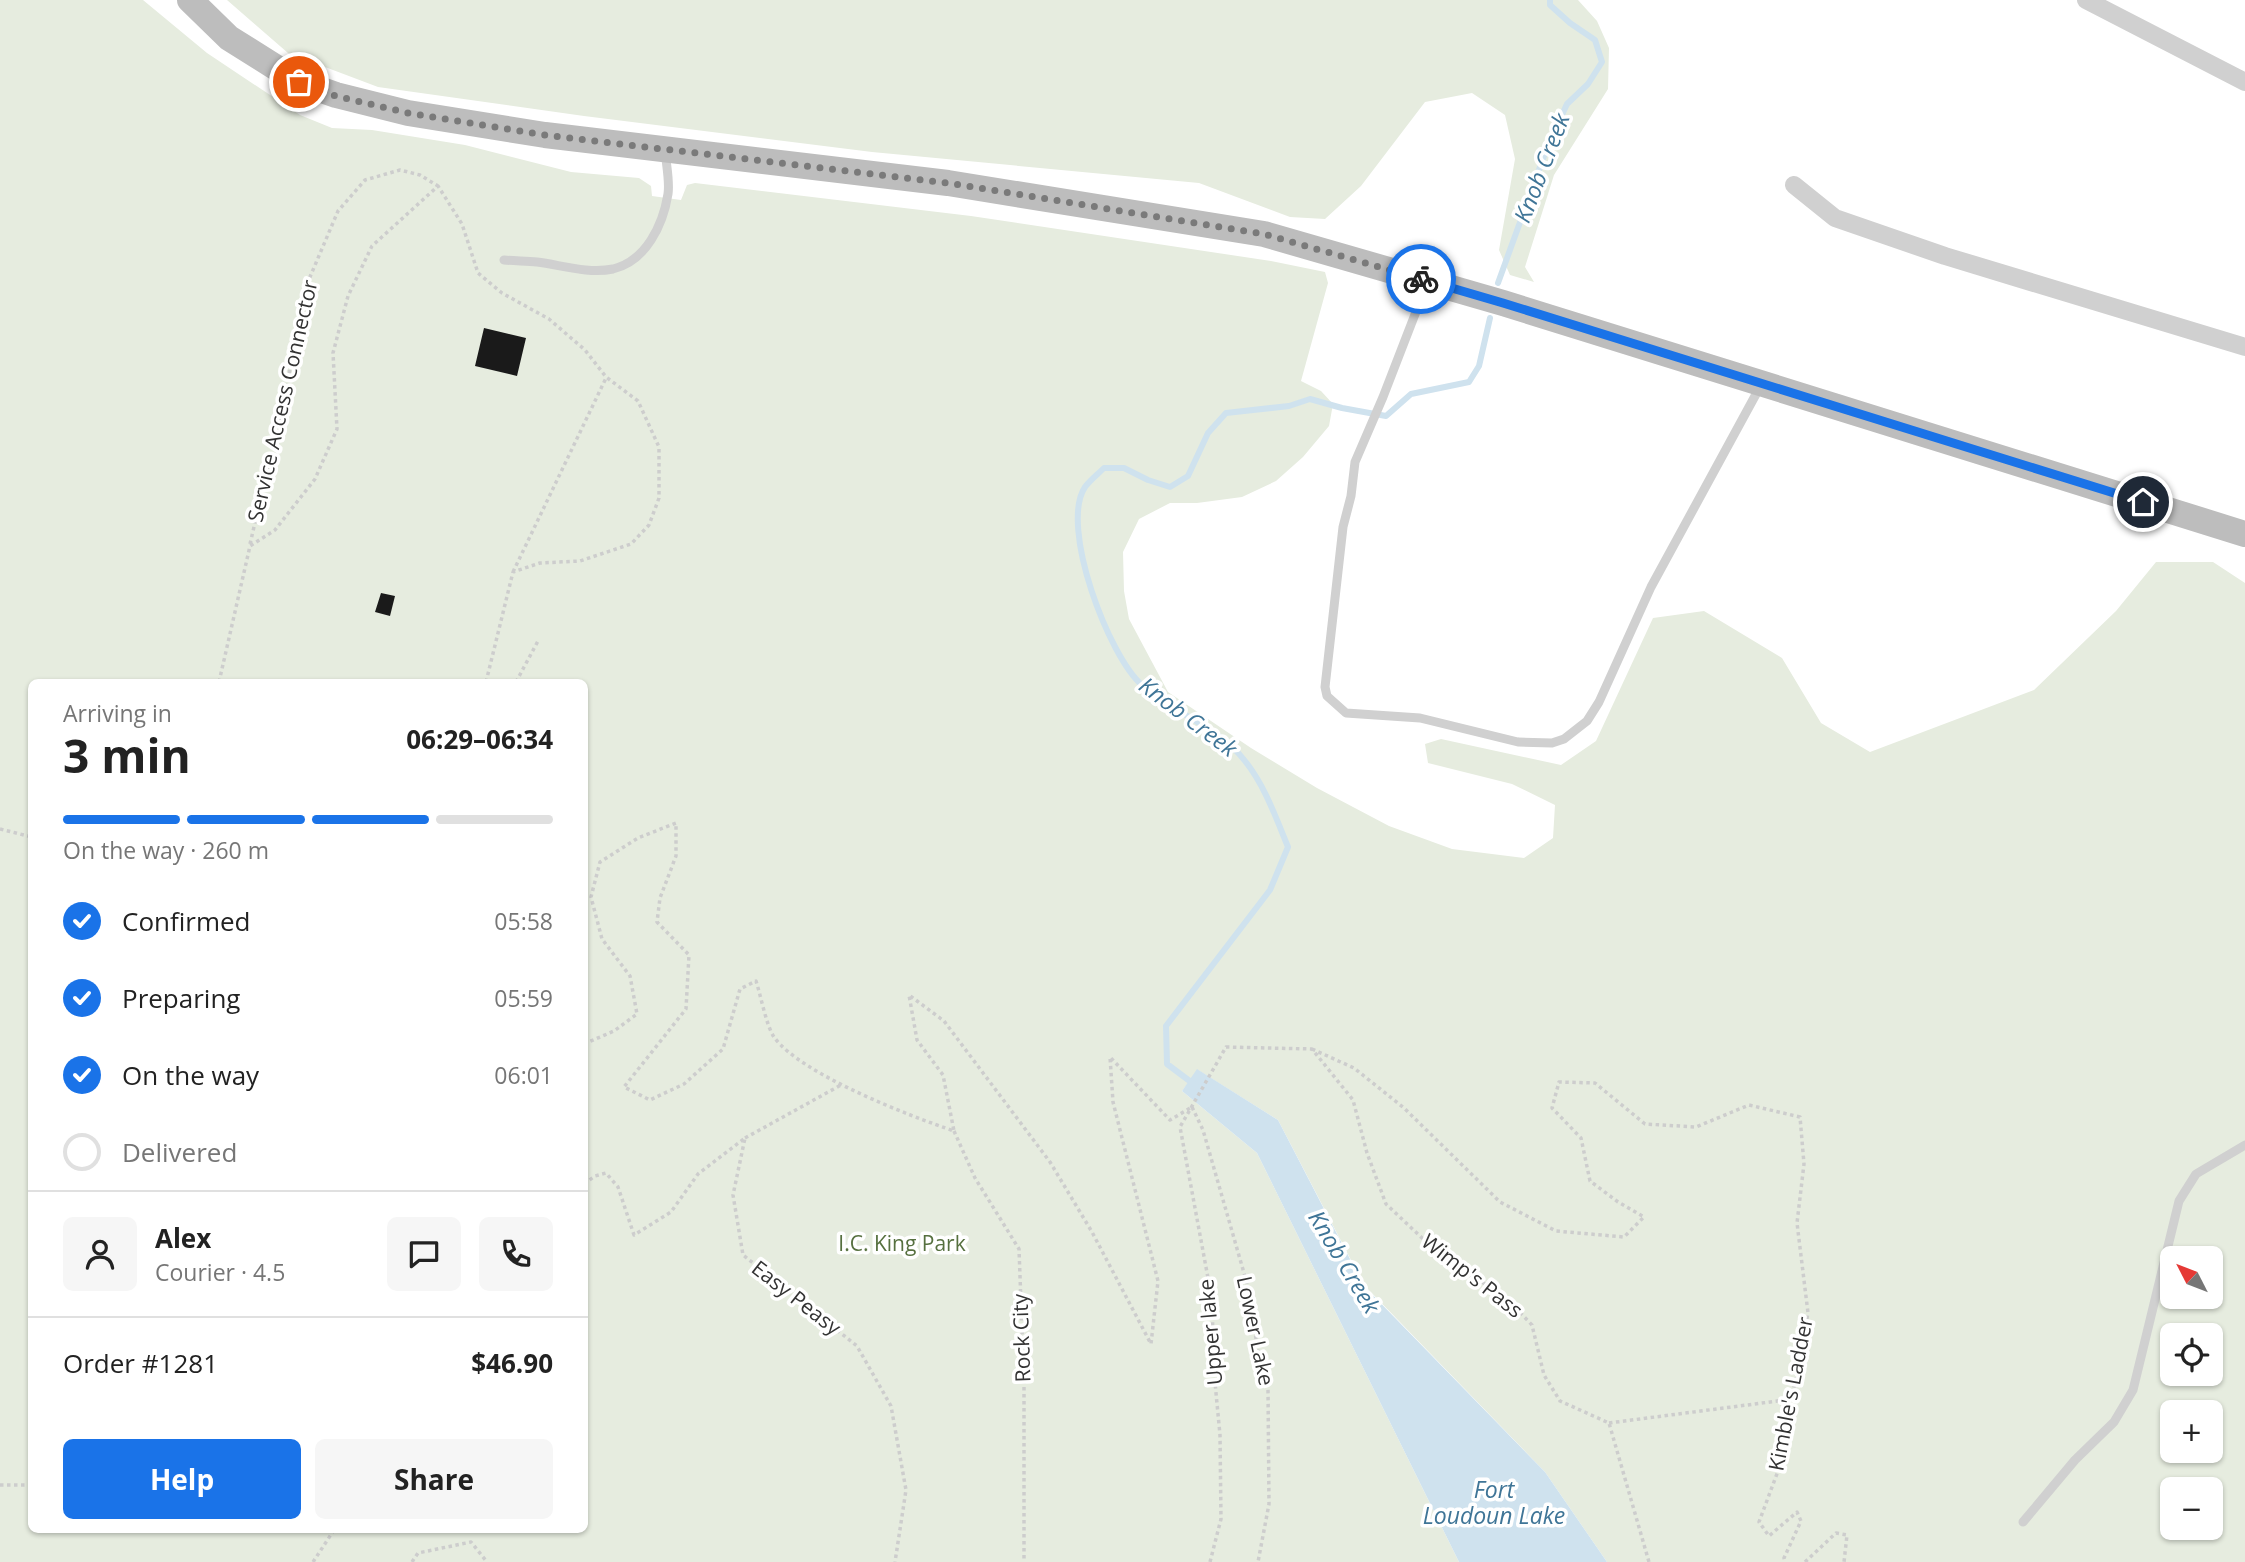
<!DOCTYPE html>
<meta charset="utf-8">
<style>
:root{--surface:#fff;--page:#f6f6f6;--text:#222;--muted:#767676;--line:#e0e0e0;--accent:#1a73e8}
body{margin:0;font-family:"Open Sans",sans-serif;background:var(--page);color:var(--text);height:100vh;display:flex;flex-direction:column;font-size:26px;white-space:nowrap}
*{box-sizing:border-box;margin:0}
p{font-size:23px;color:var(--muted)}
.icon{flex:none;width:38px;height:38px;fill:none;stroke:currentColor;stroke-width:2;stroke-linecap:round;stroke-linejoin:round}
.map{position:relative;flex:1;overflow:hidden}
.side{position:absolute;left:28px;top:679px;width:560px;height:854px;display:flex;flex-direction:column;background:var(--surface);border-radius:10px;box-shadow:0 2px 5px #0004}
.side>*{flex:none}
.needle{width:46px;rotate:312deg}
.fabs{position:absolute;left:2160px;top:1246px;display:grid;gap:14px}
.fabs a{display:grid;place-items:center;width:63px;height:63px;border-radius:10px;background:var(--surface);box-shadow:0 2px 5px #0004;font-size:35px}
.pin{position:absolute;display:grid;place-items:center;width:60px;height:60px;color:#fff;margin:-30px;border:4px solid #fff;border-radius:50%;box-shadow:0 2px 7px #0007}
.courier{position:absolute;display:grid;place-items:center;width:70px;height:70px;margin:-35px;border:5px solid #1a73e8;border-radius:50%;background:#fff;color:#222;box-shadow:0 2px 9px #0007}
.summary em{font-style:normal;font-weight:700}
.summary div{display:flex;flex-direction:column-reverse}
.summary{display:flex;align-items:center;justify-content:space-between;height:119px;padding:0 35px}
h1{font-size:46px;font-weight:700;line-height:52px}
.bar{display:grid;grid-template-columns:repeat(4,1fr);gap:10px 7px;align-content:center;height:84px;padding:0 35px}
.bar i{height:9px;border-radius:5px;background:var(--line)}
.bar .current{background:var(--accent)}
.bar p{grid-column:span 4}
.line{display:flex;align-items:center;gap:18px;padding:0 35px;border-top:2px solid var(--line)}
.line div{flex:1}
.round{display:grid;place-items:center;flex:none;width:74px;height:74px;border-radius:10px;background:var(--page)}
ol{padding:0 35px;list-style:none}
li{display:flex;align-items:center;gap:21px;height:77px}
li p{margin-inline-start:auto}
li .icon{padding:7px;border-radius:50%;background:var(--accent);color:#fff;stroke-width:4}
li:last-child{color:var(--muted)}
li i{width:38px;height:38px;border:4px solid var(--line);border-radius:50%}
.button{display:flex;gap:14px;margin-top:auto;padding:14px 35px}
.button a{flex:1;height:80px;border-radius:10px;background:var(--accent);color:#fff;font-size:28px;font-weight:700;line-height:80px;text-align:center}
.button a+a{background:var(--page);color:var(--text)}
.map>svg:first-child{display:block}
</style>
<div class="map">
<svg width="2245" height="1562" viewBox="0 0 2245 1562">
<rect width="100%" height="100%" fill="#fff"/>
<path fill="#e6ecdf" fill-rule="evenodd" d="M0 0H143L207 53 300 115 332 128 372 130 465 145 571 172 639 178 651 186 652 196 681 200 687 185 695 183 971 216 1271 261 1325 272 1328 283 1301 381 1321 391 1333 404 1329 426 1303 457 1276 481 1242 497 1197 503H1170L1139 519 1123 552 1124 591 1129 619 1168 692 1251 748 1317 788 1389 826 1452 849 1524 858 1553 838 1555 805 1512 784 1428 763 1425 744 1441 739 1561 765 1596 741 1653 618 1704 611 1782 658 1821 723 1870 752 2034 690 2116 611 2156 562H2213L2245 583V1562H1607L1545 1472 1364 1285 1278 1120 1198 1070 1182 1091 1257 1153 1459 1562H0ZM32 682H584V1530H32ZM2172 1258H2210V1297H2172ZM2172 1335H2210V1374H2172ZM2172 1412H2210V1451H2172ZM2172 1489H2210V1528H2172Z
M227 0H1578L1597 21 1609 48 1608 89 1554 175 1525 267 1534 282 1510 275 1499 250 1515 159 1505 115 1472 93 1425 102 1361 186 1325 219 1290 217 1199 183 872 152 584 116 378 87 288 53Z"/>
<path fill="#cfe2ee" d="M1197 1069 1278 1120 1364 1286 1545 1472 1607 1562H1459L1257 1153 1182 1091Z"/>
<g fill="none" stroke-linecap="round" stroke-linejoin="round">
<path stroke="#cfe2ee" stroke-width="6" d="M1498 283 1548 145 1567 104 1588 84 1602 62 1595 40 1570 23 1550 5V0
M1195 1085 1167 1064 1166 1026 1270 890 1288 847C1276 818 1265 786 1245 761 1218 726 1174 714 1142 685 1109 657 1059 526 1085 487 1090 480 1098 474 1104 468H1124L1148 480 1170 487 1188 476 1208 433 1226 413 1289 406 1310 399 1342 408 1386 416 1411 394 1469 382 1479 366 1490 318"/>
</g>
<path fill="#1a1a1a" d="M484 328 526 338 517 376 475 366Z
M381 593 395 596 390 616 375 612Z"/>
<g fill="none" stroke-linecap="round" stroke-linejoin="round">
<path stroke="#cdcdcd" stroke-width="3.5" stroke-dasharray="3.5 3.5" stroke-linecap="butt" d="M250 544 284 399 307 284 338 211 365 180 400 170 420 175 438 186
M513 572 606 378
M219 682 250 546 275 530 315 479 337 429 333 353 348 296 372 246 438 186 462 224 478 273 502 293 549 319 585 350 606 377 638 401 659 447V498L649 525 631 544 580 561 540 563 513 572 486 682
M516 682 538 641
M0 829 32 837
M584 1044 614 1031 637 1014 630 976 602 939 591 897 600 862 638 838 676 823V856L660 898 657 922 689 955 686 1009 624 1087 650 1100 684 1084 723 1049 740 989 756 981C761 996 766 1025 774 1037 800 1074 910 1116 954 1131L943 1075 917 1040 909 995 944 1021 1050 1162 1092 1232 1151 1344 1158 1281 1113 1102 1110 1057 1170 1120 1192 1107
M1312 1049 1354 1068 1404 1108 1500 1202 1556 1231 1624 1237 1644 1217 1618 1202 1590 1181 1581 1138 1552 1108 1559 1082 1595 1083 1645 1124 1696 1127 1749 1105 1800 1117 1804 1164 1797 1223 1808 1313 1778 1471 1759 1522 1769 1536 1797 1512 1801 1521 1784 1558 1785 1562
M1192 1107 1203 1130 1248 1287 1261 1371 1268 1389 1269 1504 1258 1562
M954 1131 975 1178 1019 1249 1024 1383V1562
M745 1138 841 1085
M584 1184 595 1176 606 1173 618 1187 634 1235 671 1212 698 1174 745 1138 733 1195 743 1255 857 1346 891 1406 906 1490 895 1562
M1609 1423 1793 1399
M0 1485H32
M313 1562 334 1530
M412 1562 418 1553 471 1542 487 1562
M1210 1562 1221 1519 1220 1435 1212 1351 1213 1305 1180 1127 1226 1047 1312 1049 1353 1100 1367 1153 1386 1204 1439 1254 1505 1297 1532 1325 1544 1375 1560 1401 1609 1423 1649 1562
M1805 1562 1836 1533 1847 1535 1844 1562"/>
<path stroke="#d0d0d0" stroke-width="9" d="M504 260C515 261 526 261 537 262 561 265 588 274 613 269 646 261 663 225 668 194 670 181 666 164 665 150
M1425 283 1419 304 1383 397 1355 462 1351 496 1343 527 1325 687 1327 696 1346 713 1420 718 1518 742 1552 743 1564 739 1587 721 1599 702 1651 587 1761 385
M2023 1522 2075 1460 2114 1422 2133 1390 2179 1201 2196 1174 2245 1145"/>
<path stroke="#d0d0d0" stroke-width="18" d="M2086 0 2245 82
M1794 185 1835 218 1945 256 2245 347"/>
<path stroke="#bdbdbd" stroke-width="26" d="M190 0 229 38 299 82 336 95 408 113 545 135 948 183 1264 234 1503 303 2245 534"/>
</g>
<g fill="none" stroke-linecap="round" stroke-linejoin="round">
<path stroke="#7a7a7a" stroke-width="7" stroke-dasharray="0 12.6" d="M299 82 336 96 408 113 545 135 948 183 1264 234 1421 279"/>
<path stroke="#1a73e8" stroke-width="9" d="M1421 279 1503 303 2143 502"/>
</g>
<g text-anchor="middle" stroke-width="7" stroke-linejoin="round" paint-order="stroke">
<g font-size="21" fill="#333" stroke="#fff">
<text transform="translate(283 401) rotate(-77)" y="7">Service Access Connector</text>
<text transform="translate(1472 1276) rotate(38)" y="7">Wimp's Pass</text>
<text transform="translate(796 1298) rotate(38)" y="7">Easy Peasy</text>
<text transform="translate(1255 1331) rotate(78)" y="7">Lower Lake</text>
<text transform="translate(1211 1332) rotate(-95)" y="7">Upper lake</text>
<text transform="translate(1022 1338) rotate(-92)" y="7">Rock City</text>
<text transform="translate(1791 1394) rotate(-79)" y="7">Kimble's Ladder</text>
</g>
<g font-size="21" fill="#56703f" stroke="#fff">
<text x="902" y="1251">I.C. King Park</text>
</g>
<g font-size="23" font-style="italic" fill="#3f7597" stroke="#fff">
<text transform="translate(1542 168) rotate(-69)" y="8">Knob Creek</text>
<text transform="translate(1188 717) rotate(37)" y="8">Knob Creek</text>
<text transform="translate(1344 1262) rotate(59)" y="8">Knob Creek</text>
<text x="1494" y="1498">Fort<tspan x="1494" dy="26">Loudoun Lake</tspan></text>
</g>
</g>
</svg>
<div class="fabs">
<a><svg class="needle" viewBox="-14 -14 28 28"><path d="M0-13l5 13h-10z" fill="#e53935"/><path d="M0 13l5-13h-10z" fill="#767676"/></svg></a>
<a><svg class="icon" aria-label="locate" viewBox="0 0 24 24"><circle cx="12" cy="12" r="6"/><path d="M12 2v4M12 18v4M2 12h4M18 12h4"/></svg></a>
<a>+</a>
<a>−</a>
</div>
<div class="pin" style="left:299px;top:82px;background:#ea580c"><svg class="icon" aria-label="bag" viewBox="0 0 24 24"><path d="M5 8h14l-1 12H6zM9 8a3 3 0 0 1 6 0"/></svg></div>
<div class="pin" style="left:2143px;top:502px;background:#1f2937"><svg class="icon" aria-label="home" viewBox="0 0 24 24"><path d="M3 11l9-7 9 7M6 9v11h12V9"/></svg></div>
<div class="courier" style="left:1421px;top:279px"><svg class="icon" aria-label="bike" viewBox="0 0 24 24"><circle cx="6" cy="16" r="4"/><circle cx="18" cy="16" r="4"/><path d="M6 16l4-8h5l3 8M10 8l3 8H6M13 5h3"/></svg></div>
<section class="side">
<div class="summary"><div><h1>3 min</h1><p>Arriving in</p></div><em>06:29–06:34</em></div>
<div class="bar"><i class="current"></i><i class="current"></i><i class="current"></i><i></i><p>On the way · 260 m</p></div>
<ol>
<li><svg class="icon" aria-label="check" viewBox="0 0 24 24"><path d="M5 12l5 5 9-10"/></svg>Confirmed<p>05:58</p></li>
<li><svg class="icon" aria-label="check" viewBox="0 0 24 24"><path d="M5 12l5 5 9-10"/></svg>Preparing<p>05:59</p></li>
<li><svg class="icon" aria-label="check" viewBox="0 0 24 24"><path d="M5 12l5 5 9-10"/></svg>On the way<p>06:01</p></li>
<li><i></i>Delivered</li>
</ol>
<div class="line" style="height:126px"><a class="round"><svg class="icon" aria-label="person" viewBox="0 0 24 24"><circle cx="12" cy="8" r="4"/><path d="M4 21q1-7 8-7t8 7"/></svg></a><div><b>Alex</b><p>Courier · 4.5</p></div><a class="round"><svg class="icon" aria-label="chat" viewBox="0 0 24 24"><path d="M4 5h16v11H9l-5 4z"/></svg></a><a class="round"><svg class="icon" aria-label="phone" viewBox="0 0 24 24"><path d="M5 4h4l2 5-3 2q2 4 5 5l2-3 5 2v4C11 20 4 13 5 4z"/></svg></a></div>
<div class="line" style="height:91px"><div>Order #1281</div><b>$46.90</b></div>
<div class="button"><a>Help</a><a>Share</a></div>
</section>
</div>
